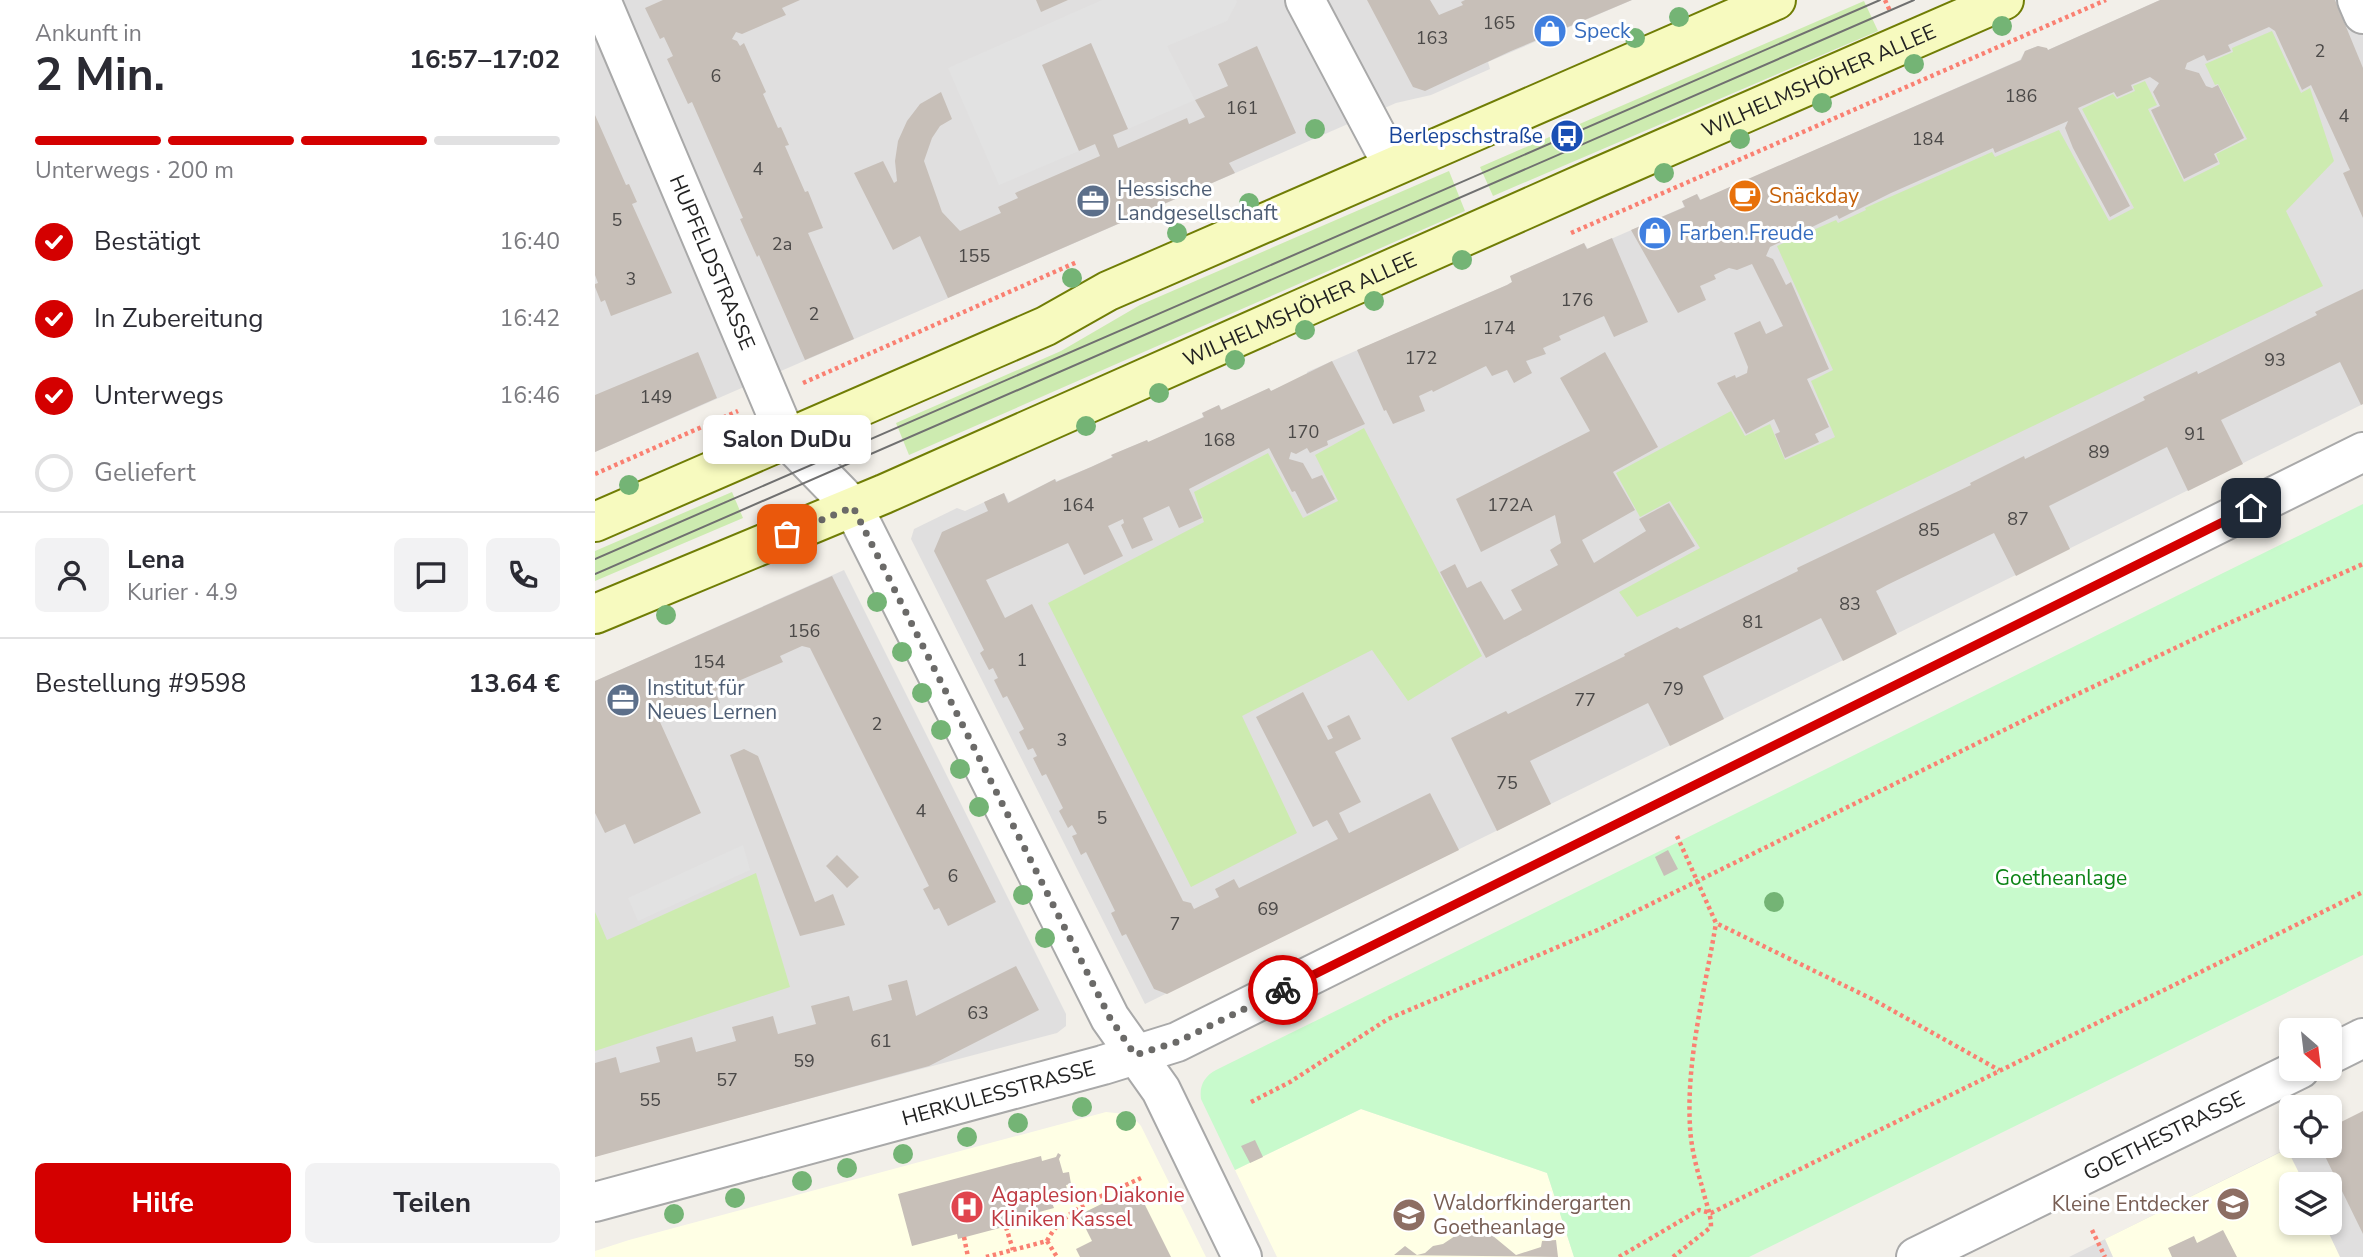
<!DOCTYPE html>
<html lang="de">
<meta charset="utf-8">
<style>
:root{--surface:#fff;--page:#f2f2f3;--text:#2b2b33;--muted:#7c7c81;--line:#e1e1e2;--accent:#d40000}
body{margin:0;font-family:"Nunito Sans",sans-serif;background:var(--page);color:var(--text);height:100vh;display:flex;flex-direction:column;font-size:26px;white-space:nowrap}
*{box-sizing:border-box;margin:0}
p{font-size:23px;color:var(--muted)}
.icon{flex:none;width:38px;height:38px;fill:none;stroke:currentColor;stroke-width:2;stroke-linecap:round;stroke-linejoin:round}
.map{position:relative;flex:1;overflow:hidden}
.sheet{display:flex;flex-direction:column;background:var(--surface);width:595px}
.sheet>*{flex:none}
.needle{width:46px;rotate:152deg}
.controls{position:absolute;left:1684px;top:1018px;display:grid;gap:14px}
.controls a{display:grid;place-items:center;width:63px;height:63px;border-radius:10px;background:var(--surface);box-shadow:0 4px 10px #0003;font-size:35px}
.pin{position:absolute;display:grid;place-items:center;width:60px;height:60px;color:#fff;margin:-30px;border-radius:14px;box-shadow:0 4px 10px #0006}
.courier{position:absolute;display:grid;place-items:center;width:70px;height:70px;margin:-35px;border:5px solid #d40000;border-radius:50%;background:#fff;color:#222;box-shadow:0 2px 9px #0007}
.bubble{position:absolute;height:49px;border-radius:10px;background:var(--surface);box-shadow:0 4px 10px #0003;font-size:23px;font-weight:700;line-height:49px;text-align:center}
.head em{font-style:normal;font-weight:700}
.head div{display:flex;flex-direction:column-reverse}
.head{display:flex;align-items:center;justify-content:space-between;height:119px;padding:0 35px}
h1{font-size:46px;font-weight:700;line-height:52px}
.bar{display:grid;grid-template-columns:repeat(4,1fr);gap:10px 7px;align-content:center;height:84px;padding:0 35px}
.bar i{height:9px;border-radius:5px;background:var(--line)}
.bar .current{background:var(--accent)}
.bar p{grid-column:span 4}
.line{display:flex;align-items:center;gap:18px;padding:0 35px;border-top:2px solid var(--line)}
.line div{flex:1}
.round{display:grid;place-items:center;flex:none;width:74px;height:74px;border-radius:10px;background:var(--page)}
ol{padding:0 35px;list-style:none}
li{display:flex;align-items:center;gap:21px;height:77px}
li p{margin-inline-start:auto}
li .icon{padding:7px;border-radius:50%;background:var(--accent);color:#fff;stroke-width:4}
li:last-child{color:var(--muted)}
li i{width:38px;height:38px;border:4px solid var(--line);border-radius:50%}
.action{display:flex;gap:14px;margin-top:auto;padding:14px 35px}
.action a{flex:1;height:80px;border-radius:10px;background:var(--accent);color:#fff;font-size:28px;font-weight:700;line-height:80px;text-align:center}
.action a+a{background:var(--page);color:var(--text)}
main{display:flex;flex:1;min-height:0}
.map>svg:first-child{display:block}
</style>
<main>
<section class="sheet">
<div class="head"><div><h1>2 Min.</h1><p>Ankunft in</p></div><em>16:57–17:02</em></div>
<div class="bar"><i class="current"></i><i class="current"></i><i class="current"></i><i></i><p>Unterwegs · 200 m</p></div>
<ol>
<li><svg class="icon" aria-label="check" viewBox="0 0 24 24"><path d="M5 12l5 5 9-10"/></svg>Bestätigt<p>16:40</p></li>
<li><svg class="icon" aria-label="check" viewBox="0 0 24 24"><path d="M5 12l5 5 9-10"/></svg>In Zubereitung<p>16:42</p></li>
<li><svg class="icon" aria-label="check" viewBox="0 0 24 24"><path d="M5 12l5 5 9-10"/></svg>Unterwegs<p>16:46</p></li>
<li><i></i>Geliefert</li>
</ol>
<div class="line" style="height:126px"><a class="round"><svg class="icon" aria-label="person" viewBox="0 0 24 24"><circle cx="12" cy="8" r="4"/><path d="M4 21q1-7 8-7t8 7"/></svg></a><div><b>Lena</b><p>Kurier · 4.9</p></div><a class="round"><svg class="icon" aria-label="chat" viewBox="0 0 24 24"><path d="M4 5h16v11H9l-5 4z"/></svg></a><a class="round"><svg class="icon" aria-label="phone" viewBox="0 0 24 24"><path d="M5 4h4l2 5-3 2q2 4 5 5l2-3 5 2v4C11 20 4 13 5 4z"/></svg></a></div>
<div class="line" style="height:91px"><div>Bestellung #9598</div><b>13.64 €</b></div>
<div class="action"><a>Hilfe</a><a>Teilen</a></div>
</section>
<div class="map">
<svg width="1768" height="1257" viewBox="0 0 1768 1257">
<rect width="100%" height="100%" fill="#f2efe9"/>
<path fill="#e0dfdf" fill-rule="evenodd" d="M0 0H1037L893 62 895 69 836 95 801 103 0 452Z
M1565 0H1768V404L550 1004 316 539 319 529 362 508 370 511 409 493 414 502 460 479 462 481 496 467 517 457 516 455 552 440 554 442 608 417 607 413 624 405 627 410 674 388 676 391 712 375V372L912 285 917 282 915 276 989 243 993 249 1089 207 1087 201 1102 194 1106 200 1425 60 1430 51 1443 46 1453 50Z
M249 570 471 1014V1026L462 1033 28 1148 0 1157V681Z
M1768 1111V1257H1474L1697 1146H1734ZM1696 1185H1734V1223H1696Z"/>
<path fill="#ffffe5" d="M766 1109 952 1173 979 1257H682L640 1170Z
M511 1112 530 1114 537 1116 546 1126 611 1257H0V1251L34 1240Z
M1692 1149 1710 1185H1696V1223H1729L1745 1257H1518L1510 1239Z"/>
<path fill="#cdebb0" d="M1269 1 1283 31 898 196 885 167Z
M1677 31 1706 93 1715 88 1739 161 1691 211 1728 286 1042 617 1024 592 1105 548 1075 501 1045 517 1021 473 1136 411 1150 436 1175 424 1190 460 1240 437 1216 381 1238 370 1182 246 1241 220 1243 223 1271 210 1270 208 1397 152 1400 157 1464 130 1514 221 1539 208 1487 109 1518 94 1522 99 1540 91 1538 86 1550 81 1562 105 1553 109 1589 182 1625 164 1621 154 1652 139 1623 84 1620 85 1610 64 1638 52 1637 48Z
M854 171 870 211 314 455 301 423 466 351 545 305Z
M769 428 887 656 813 701 777 650 647 716 702 833 596 887 453 603 609 522 599 492 673 453 708 518 743 501 720 455Z
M137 492 148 518 0 581V551Z
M161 873 195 987 0 1051V912L12 940Z"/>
<path fill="#c8facc" d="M1768 504V955L1154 1257H979L952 1173 766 1109 640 1170 606 1099C604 1085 610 1076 621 1070Z"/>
<path fill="#e2e2e2" d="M507 0H641L642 2 632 21 572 46 600 100 533 129 496 43 447 65 484 151 404 185 353 68Z
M148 845 155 870 43 921 33 898Z"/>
<path fill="#c7bfb8" d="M68 0H205L187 8 191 15 147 34 141 32 137 39 142 41 145 46 149 43 171 92 168 94 183 128 186 127 194 145 190 146 210 192 213 191 228 228 213 233 259 339 210 360 164 255 162 257 145 219 148 218 97 102 93 104 72 59 78 56 69 37 65 39 50 8Z
M441 0H473L446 12Z
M772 0H835L844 15 868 5 866 2 870 0H1037L916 51 830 91 818 87Z
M1565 0H1740L1768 68V218L1748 173 1755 170 1716 85 1707 90 1680 31 1674 27 1633 45 1636 51 1612 61 1609 55 1592 63 1590 69 1604 73 1611 86 1617 88 1623 85 1649 138 1619 154 1623 162 1589 179 1556 110 1565 106 1558 92 1564 83 1555 77 1536 85 1538 90 1522 97 1519 92 1483 108 1535 206 1515 217 1478 148 1470 128 1473 121 1400 153 1398 148 1296 193 1244 219 1242 215 1175 247 1171 256 1178 259 1191 285 1196 282 1234 369 1212 379 1234 427 1220 434 1224 442 1190 458 1180 434 1185 432 1179 419 1151 434 1122 383 1140 375 1141 378 1152 373 1153 367 1139 333 1165 321 1171 334 1188 326 1157 264 1142 270 1134 268 1119 275 1121 279 1105 286 1111 300 1083 313 1036 230 1090 207 1087 201 1102 194 1105 200 1426 60 1430 51 1443 46 1452 48 1453 50Z
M496 43 533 129 518 135 523 148 592 118 594 124 610 117 600 100 633 86 623 64 662 46 701 133 634 163 640 173 353 298 325 236 298 250 259 173 288 161 299 183 302 181 300 161 303 141 312 121 325 104 346 92 357 119 345 126 337 138 329 161 347 212 365 231 406 213 403 207 423 198 420 193 505 156 500 144 484 151 447 65Z
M0 115 31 185 34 184 42 202 37 204 77 293 16 316 10 300 6 302 0 287V284L3 283 0 275Z
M1017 238 1053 322 1019 337 1009 316 964 336 966 340 948 348 951 354 931 361 937 373 919 383 912 370 897 376 891 366 838 392 837 390 824 396 830 411 798 424 791 410 789 411 762 350 912 285 917 282 915 276 989 243 992 249Z
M1768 289V404L1766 405 1745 362 1626 420 1648 464 1593 491 1572 447 1454 506 1475 549 1421 576 1399 533 1292 585 1281 591 1302 634 1248 661 1226 618 1108 676 1129 719 1075 746 1053 703 935 761 956 804 902 831 856 738 911 711 913 714 1030 656 1029 654 1082 627 1085 629 1203 571 1202 568 1204 567 1376 485 1375 483 1429 456 1430 459 1550 400 1548 397 1602 371 1603 374 1722 315 1720 312Z
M103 352 122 398 0 452V395Z
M1010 352 1063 447 1018 472 1040 510 987 540 999 563 1051 531 1044 519 1074 503 1100 546 891 658 845 572 860 564 872 588 886 581 909 620 927 610 916 590 963 565 955 550 966 543 960 515 886 552 861 499 995 431 965 378Z
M737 361 770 424 732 441 733 445 715 453 712 448 701 454 696 452 694 459 708 463 717 479 727 475 740 499 712 514 700 491 697 492 674 448 594 489 607 518 584 528 574 506 548 518 558 540 537 549 526 525 529 523 528 519 513 526 528 556 489 575 473 543 391 580 410 618 437 604 588 901 596 903 599 909 624 897 620 889 639 879 644 888 743 839 732 820 718 827 661 717 708 692 733 740 738 738 732 726 754 715 766 739 740 752 766 802 744 813 754 833 835 793 864 850 572 994 559 989 531 934 527 936 516 913 520 911 491 852 486 855 477 836 482 834 477 825 473 828 464 811 468 808 451 774 447 776 438 758 442 756 438 748 433 750 424 732 429 729 412 696 408 698 399 680 403 678 398 668 394 670 385 653 389 650 339 551 347 532 393 511 389 502 409 493 413 503 460 479 461 482 496 467 518 457 516 455 552 440 553 442 609 417 607 413 624 405 626 410 674 388 676 391Z
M237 576 401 902 353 926 344 908 339 910 328 889 334 886 215 648 207 646 185 656 188 662 120 691 125 703 87 719 84 713 65 722 106 813 39 844 30 824 10 833 0 813V681Z
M149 749 163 756 220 902 238 894 250 925 205 936 135 755Z
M1073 850 1083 869 1069 876 1060 857Z
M242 855 264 877 252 888 231 866Z
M421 966 444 1010 334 1066 0 1157V1063L21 1057 25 1073 65 1062 61 1047 97 1037 101 1052 141 1041 137 1027 178 1016 183 1034 221 1024 216 1006 254 996 258 1011 297 1000 293 985 312 980 321 1016Z
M1768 1111V1234L1725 1146H1734V1128Z
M660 1140 668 1157 655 1163 646 1146Z
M463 1153 466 1155 464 1159 468 1173 474 1172 476 1184 471 1185 474 1196 477 1199 476 1201 473 1199 457 1203 459 1208 415 1220 416 1225 363 1239 362 1234 317 1246 303 1194 446 1156 447 1161 461 1157Z
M541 1187 576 1257H485L481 1249 497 1241 484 1215Z
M881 1222 921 1255 946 1247 947 1241 961 1240 963 1257 799 1255 810 1246 822 1255 830 1253 838 1246 848 1244Z
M1628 1230 1642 1257H1577L1573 1248 1599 1236 1602 1243Z"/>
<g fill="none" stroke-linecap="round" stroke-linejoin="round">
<defs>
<g id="street">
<path id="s1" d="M6 0 192 439 258 507 515 1018 566 1090 647 1257"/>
<path d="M710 0 798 166"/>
<path d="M1762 0 1768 14"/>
<path d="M1734 1055 1768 1038"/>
<path id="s2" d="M0 1202 508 1065 582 1042 1768 452"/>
<path id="s3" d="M1321 1257 1705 1069"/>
</g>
<g id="secondary">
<path d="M0 522 451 326 513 291 566 268 1181 0"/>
<path id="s4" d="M0 614 289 494 1003 177 1409 0"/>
</g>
</defs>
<use href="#street" stroke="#a9a9a9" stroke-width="42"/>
<use href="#secondary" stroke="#707d05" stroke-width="42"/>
<path stroke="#fa8072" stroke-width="4.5" stroke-dasharray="3.5 3.5" stroke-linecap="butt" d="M1290 0 1295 11
M976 233 1511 0
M208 383 482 262
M0 474 143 411
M1082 836 1121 923 1277 999 1404 1070
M656 1102 695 1082 793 1019 1005 929 1468 701 1614 632 1768 564
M411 1227 418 1250
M1497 1230 1510 1257
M369 1237 373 1257
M452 1241C469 1207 513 1194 546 1178
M391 1257 452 1241 462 1257
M1024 1257 1104 1210 1116 1213 1768 892
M1078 1257 1116 1227C1116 1213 1111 1204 1108 1190 1102 1170 1096 1148 1095 1127 1091 1059 1110 990 1121 923"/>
<use href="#street" stroke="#fff" stroke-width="38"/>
<use href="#secondary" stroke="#f7fabf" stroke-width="38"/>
<path stroke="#707070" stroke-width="2" d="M0 559 1285 0
M0 574 1319 0"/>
</g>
<g fill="#74b475">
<circle cx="1084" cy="17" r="10"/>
<circle cx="1407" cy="26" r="10"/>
<circle cx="1040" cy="38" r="10"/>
<circle cx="1319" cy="64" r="10"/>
<circle cx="1227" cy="103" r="10"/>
<circle cx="720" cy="129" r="10"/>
<circle cx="1145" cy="139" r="10"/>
<circle cx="1069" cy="173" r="10"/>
<circle cx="654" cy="203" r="10"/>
<circle cx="582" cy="233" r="10"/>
<circle cx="867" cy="260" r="10"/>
<circle cx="477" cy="278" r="10"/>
<circle cx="779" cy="301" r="10"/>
<circle cx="710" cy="330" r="10"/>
<circle cx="640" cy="360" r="10"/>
<circle cx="564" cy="393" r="10"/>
<circle cx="491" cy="426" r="10"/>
<circle cx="34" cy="485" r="10"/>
<circle cx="282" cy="602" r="10"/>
<circle cx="71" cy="615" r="10"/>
<circle cx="307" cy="652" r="10"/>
<circle cx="327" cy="693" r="10"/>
<circle cx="346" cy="730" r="10"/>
<circle cx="365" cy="769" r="10"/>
<circle cx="384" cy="807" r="10"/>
<circle cx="428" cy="895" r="10"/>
<circle cx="1179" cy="902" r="10"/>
<circle cx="450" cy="938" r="10"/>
<circle cx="487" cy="1107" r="10"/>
<circle cx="531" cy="1121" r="10"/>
<circle cx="423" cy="1123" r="10"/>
<circle cx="372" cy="1137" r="10"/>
<circle cx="308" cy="1154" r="10"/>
<circle cx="252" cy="1168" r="10"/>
<circle cx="207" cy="1181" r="10"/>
<circle cx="140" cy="1198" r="10"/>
<circle cx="79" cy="1214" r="10"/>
</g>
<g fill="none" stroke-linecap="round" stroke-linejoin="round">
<path stroke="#6b6a68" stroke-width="7" stroke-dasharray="0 12.6" d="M192 534 258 507 515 1018 540 1055 582 1042 688 990"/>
<path stroke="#d40000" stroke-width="9" d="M688 990 1656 508"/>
</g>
<defs>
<symbol id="shop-disc" viewBox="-11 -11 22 22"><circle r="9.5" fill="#3f7fe0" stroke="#fff"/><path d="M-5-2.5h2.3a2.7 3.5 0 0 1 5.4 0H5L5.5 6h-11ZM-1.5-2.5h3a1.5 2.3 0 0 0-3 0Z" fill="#fff"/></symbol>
<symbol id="bus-disc" viewBox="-11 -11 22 22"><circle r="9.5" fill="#1a4fb4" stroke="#fff"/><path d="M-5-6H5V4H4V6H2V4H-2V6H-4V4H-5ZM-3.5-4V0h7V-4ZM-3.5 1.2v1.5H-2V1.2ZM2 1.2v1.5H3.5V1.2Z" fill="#fff"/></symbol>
<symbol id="cafe-disc" viewBox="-11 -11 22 22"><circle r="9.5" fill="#e8710a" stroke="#fff"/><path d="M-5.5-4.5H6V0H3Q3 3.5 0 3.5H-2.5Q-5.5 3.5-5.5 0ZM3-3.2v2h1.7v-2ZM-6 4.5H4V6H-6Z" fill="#fff"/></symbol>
<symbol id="office-disc" viewBox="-11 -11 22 22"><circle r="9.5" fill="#5c6f8a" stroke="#fff"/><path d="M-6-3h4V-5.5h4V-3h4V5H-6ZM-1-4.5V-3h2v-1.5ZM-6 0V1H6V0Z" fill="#fff"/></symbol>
<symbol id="school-disc" viewBox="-11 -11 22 22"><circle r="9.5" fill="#8d6e63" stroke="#fff"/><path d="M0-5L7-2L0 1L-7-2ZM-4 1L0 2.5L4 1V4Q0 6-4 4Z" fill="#fff"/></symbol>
<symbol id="hospital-disc" viewBox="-11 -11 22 22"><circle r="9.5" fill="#e0444e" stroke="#fff"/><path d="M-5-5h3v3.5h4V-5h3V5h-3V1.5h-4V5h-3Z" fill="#fff"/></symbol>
</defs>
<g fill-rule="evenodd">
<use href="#shop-disc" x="936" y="12" width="38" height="38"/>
<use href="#bus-disc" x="953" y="117" width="38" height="38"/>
<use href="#cafe-disc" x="1131" y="177" width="38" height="38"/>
<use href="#office-disc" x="479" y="182" width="38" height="38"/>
<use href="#shop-disc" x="1041" y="214" width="38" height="38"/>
<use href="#office-disc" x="9" y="681" width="38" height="38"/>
<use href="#school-disc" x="1619" y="1185" width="38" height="38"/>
<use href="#hospital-disc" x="353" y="1188" width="38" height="38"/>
<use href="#school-disc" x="795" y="1196" width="38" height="38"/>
</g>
<g text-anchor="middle" stroke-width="6" stroke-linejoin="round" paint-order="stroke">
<g font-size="18" fill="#4b4948">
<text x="904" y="29">165</text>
<text x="837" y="44">163</text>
<text x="1725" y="57">2</text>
<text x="121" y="82">6</text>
<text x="1426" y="102">186</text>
<text x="647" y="114">161</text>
<text x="1749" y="122">4</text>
<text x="1333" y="145">184</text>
<text x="163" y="175">4</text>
<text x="22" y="226">5</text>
<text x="187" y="250">2a</text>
<text x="379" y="262">155</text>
<text x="36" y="285">3</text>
<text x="982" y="306">176</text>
<text x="219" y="320">2</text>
<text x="904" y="334">174</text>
<text x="826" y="364">172</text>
<text x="1680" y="366">93</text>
<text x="61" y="403">149</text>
<text x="708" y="438">170</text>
<text x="1600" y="440">91</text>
<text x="624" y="446">168</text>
<text x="1504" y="458">89</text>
<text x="483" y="511">164</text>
<text x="915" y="511">172A</text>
<text x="1423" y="525">87</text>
<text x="1334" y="536">85</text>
<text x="1255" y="610">83</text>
<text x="1158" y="628">81</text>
<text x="209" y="637">156</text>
<text x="427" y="666">1</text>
<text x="114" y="668">154</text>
<text x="1078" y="695">79</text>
<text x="990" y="706">77</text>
<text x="282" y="730">2</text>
<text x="467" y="746">3</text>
<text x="912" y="789">75</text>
<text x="326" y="817">4</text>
<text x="507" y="824">5</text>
<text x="358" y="882">6</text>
<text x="673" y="915">69</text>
<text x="580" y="930">7</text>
<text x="383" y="1019">63</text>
<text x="286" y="1047">61</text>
<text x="209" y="1067">59</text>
<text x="132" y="1086">57</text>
<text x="55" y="1106">55</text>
</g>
<g font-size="21" fill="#366cbe" stroke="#fff" text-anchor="start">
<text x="979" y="38">Speck</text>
<text x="1084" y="240">Farben.Freude</text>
</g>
<g font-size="21" fill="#222" stroke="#fff">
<text dy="7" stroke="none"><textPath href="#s4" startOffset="1335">WILHELMSHÖHER ALLEE</textPath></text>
<text dy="7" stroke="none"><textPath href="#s1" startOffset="285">HUPFELDSTRASSE</textPath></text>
<text dy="7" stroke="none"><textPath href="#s4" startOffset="768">WILHELMSHÖHER ALLEE</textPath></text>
<text dy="7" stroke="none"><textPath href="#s2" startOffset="418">HERKULESSTRASSE</textPath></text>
<text dy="7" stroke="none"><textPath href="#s3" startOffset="276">GOETHESTRASSE</textPath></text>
</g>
<g font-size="21" fill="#164399" stroke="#fff" text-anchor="end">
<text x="948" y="143">Berlepschstraße</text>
</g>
<g font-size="21" fill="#4e5e75" stroke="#fff" text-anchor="start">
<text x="522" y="196">Hessische<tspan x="522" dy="24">Landgesellschaft</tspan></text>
<text x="52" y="695">Institut für<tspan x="52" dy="24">Neues Lernen</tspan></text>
</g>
<g font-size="21" fill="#c56008" stroke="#fff" text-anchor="start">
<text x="1174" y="203">Snäckday</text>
</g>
<g font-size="21" fill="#0c8416" stroke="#fff">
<text x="1466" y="885">Goetheanlage</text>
</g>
<g font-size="21" fill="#be3a42" stroke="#fff" text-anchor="start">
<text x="396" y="1202">Agaplesion Diakonie<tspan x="396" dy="24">Kliniken Kassel</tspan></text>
</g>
<g font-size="21" fill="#785e54" stroke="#fff" text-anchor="start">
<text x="838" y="1210">Waldorfkindergarten<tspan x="838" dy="24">Goetheanlage</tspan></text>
<text x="1614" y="1211" text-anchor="end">Kleine Entdecker</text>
</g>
</g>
</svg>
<div class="controls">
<a><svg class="needle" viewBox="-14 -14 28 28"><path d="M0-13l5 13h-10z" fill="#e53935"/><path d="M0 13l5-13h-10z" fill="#7c7c81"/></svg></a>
<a><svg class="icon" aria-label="locate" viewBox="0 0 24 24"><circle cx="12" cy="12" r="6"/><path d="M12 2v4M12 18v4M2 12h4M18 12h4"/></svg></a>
<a><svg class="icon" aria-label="layers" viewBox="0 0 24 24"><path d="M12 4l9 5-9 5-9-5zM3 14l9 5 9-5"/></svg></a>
</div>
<div class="pin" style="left:192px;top:534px;background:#ea580c"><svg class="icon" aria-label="bag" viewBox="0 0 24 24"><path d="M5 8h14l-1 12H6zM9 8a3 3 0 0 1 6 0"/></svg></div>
<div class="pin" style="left:1656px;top:508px;background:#1f2937"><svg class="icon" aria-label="home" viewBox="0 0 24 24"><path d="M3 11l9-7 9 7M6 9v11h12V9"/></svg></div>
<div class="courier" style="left:688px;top:990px"><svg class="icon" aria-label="bike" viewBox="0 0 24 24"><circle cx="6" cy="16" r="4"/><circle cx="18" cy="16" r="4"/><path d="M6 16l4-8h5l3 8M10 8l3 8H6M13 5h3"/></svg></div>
<div class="bubble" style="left:108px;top:415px;width:168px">Salon DuDu</div>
</div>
</main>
